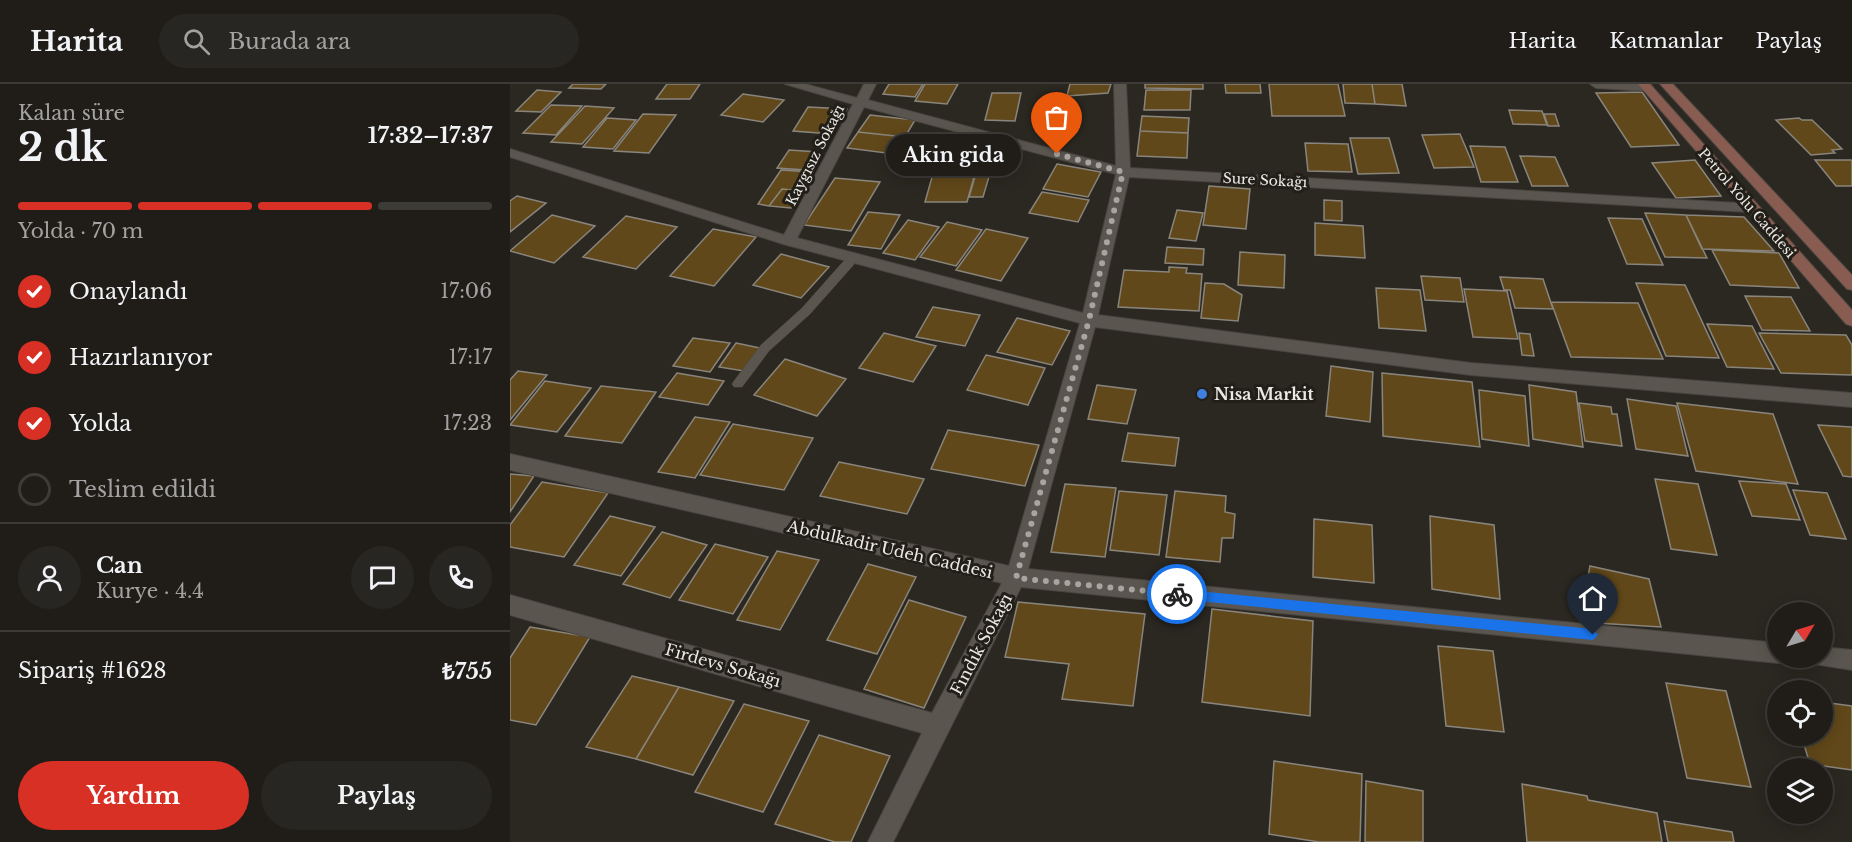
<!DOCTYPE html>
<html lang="tr">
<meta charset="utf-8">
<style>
:root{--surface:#201d19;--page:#282622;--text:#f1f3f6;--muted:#a2a2a2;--line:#3d3b38;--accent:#d93025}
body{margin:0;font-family:"Libre Baskerville",serif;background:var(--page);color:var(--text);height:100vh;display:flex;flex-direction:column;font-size:22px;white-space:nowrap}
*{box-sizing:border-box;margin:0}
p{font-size:20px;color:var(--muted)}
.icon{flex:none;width:33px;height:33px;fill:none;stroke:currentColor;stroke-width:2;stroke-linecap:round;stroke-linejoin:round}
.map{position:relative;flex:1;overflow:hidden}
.details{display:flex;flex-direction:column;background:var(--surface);width:510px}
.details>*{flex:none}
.needle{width:39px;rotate:52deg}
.buttons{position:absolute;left:1257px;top:518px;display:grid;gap:12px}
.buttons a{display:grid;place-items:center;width:66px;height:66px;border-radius:50%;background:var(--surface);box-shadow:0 3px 15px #0003,0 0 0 2px var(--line);font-size:30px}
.pin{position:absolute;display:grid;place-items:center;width:51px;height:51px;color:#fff;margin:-62px -26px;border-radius:50% 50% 50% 0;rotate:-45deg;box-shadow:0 0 6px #0007}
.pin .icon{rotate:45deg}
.courier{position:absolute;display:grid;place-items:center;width:60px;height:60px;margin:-30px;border:4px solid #1a73e8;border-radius:50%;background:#fff;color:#222;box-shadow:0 2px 8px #0007}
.bubble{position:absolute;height:42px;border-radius:21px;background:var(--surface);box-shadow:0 3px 15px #0003,0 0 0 2px var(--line);font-size:20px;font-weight:700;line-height:42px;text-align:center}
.summary em{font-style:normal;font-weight:700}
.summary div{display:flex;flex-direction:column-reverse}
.summary{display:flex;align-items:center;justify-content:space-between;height:102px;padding:0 18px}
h1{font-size:39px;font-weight:700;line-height:45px}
.bar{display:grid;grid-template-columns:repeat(4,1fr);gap:9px 6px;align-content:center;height:72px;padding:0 18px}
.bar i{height:8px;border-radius:4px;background:var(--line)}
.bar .on{background:var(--accent)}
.bar p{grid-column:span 4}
.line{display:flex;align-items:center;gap:15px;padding:0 18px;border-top:2px solid var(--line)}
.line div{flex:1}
.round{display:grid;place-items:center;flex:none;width:63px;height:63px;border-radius:32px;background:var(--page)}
ol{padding:0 18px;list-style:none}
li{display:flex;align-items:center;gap:18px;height:66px}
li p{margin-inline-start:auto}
li .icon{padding:6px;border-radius:50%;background:var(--accent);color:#fff;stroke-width:4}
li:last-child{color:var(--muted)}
li i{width:33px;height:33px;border:3px solid var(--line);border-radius:50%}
.primary-button{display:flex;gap:12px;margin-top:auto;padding:12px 18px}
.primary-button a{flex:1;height:69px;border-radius:36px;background:var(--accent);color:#fff;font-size:24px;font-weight:700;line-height:69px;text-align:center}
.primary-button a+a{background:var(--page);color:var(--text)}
header{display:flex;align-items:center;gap:36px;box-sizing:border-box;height:84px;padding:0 30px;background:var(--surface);border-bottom:2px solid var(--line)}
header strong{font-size:28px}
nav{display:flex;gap:33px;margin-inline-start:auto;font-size:21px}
.search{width:420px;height:54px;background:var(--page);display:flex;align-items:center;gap:15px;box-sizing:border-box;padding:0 21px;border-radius:33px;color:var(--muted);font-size:22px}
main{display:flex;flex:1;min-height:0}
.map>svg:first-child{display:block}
</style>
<header>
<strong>Harita</strong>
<div class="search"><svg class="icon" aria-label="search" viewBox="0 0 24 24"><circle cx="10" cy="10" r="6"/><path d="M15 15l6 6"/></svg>Burada ara</div>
<nav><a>Harita</a><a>Katmanlar</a><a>Paylaş</a></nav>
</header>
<main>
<section class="details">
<div class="summary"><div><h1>2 dk</h1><p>Kalan süre</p></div><em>17:32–17:37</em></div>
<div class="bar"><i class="on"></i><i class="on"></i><i class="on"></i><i></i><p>Yolda · 70 m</p></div>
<ol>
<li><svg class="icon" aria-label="check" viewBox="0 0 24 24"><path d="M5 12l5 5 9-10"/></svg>Onaylandı<p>17:06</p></li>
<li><svg class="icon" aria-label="check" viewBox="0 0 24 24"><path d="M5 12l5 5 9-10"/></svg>Hazırlanıyor<p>17:17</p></li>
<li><svg class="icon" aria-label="check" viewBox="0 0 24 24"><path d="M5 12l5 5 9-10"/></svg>Yolda<p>17:23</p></li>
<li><i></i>Teslim edildi</li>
</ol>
<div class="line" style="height:108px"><a class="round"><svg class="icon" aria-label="person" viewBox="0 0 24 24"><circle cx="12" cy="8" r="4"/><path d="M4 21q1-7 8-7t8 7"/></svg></a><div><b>Can</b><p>Kurye · 4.4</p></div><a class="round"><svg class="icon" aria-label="chat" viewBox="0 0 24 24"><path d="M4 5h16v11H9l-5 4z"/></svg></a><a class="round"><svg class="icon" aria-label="phone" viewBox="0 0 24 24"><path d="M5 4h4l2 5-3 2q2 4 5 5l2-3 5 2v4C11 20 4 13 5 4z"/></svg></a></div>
<div class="line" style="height:78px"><div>Sipariş #1628</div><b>₺755</b></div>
<div class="primary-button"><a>Yardım</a><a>Paylaş</a></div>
</section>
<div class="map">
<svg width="1342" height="758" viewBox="0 0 1342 758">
<rect width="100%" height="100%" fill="#2b2721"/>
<path fill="#61481a" stroke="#89857d" stroke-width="1.5" d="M63 0H96L91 5 59 4Z
M157 0H190L180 15H146Z
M379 0H413L405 13 373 10Z
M415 0H448L437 20 405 17Z
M560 0H601L598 9 557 12Z
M635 0H693V5L635 4Z
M715 0H750L751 9H716Z
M759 0H828L835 32H762Z
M833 0H862L865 20 835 19Z
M862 0H892L896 22 865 20Z
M27 6 51 8 31 28 6 27Z
M636 6H681L680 26H634Z
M1132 8 1169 61 1121 63 1086 9Z
M482 9H511L505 37 475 36Z
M233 10 274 16 253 38 211 31Z
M41 21 72 22 46 51 13 49Z
M75 22 104 24 72 60 41 58Z
M298 23 337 25 322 50 283 47Z
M999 26 1032 27 1037 41 1003 40Z
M133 30 166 31 139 69 104 67Z
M1034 30H1045L1049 42H1038Z
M360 31 405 36 395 53 348 48Z
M632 32 679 34 678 49 630 47Z
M97 34 126 36 103 65 73 63Z
M1289 34 1292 36H1302L1332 65 1322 66 1325 69 1301 71 1266 36Z
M630 47 678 49 677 74 627 72Z
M348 48 395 53 384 70 337 64Z
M950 50 964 83 924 84 912 51Z
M840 54H879L889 89 848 90Z
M795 59 838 60 842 88 798 87Z
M960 62 995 63 1008 98H971Z
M279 66 308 68 296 86 267 84Z
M1010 72 1045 73 1058 102H1022Z
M1185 76 1211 112 1166 114 1142 79Z
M1305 76H1342V102H1326Z
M547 80 591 88 578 113 533 105Z
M271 86 303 88 293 107 272 105 259 122 248 120Z
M424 86H466L457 118H415Z
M467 86H481L473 113H459Z
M325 94 370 98 341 147 294 141Z
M699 102 740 105 736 145 693 141Z
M272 105 293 107 281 124 259 122Z
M532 108 579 116 568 138 519 129Z
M7 112 36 119 0 148V117Z
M814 116 832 117V137L814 136Z
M667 126 693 129 686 157 659 154Z
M358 128 390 131 371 165 338 161Z
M1135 129 1176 131 1197 174 1155 173Z
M42 131 85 142 44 179 0 167Z
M1176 131 1234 133 1264 167 1192 165Z
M116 132 167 143 126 185 73 173Z
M1098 134 1132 135 1153 181 1117 180Z
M398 136 429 143 405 176 373 169Z
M437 138 472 146 446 182 410 173Z
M805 139 853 142 855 174 805 171Z
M203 145 246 153 204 202 160 192Z
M476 145 518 154 491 197 446 186Z
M657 163 694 165 693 181 655 179Z
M1202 166 1269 169 1289 204 1220 201Z
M730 168 775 171 774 204 728 201Z
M271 170 319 183 291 214 243 201Z
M659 183 677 184 676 189 692 190 689 227 608 223 614 186 659 188Z
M911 192 950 194 954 218 915 216Z
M990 193 1033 195 1043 225 1005 224 1000 206H994Z
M695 199 714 200 732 211 728 237 691 234Z
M1126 199 1175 201 1209 274 1156 272Z
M866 204 910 206 916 247 869 244Z
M954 205 997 207 1008 255 963 253Z
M1235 212 1281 213 1300 247 1252 246Z
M1041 218 1128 219 1153 275 1061 273Z
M423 223 470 231 455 262 406 253Z
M507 234 560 247 542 281 487 268Z
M1197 240 1242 242 1264 285 1217 283Z
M374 249 426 262 403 298 349 284Z
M1009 249 1020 250 1024 272 1012 271Z
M1249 249 1336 251 1342 261V291L1271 289Z
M183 254 220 259 200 288 163 282Z
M226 259 250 264 234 287 209 283Z
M476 271 535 284 518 321 457 306Z
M275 275 336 295 307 332 244 311Z
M821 282 863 288 860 338 816 332Z
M8 287 37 291 0 336V296Z
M167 289 214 297 198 321 149 313Z
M872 289 962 298 970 363 873 352Z
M35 297 81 304 47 348 0 341Z
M587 301 626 306 617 340 578 335Z
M1019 301 1066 308 1073 363 1023 355Z
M91 302 146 308 112 359 55 352Z
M969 306 1015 312 1019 362 972 355Z
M1117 315 1166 322 1178 372 1126 365Z
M1069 319 1101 323 1102 330H1107L1112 362 1075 357Z
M1167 319 1263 330 1288 400 1186 387Z
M185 333 220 338 185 394 148 388Z
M223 340 303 354 274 406 190 391Z
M1308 341 1342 343V393L1333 392Z
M438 346 529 361 515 402 421 385Z
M618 349 669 354 665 382 612 377Z
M329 378 414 395 397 430 310 412Z
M0 390 24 392 0 428Z
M1145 395 1188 400 1207 471 1161 465Z
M1229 397 1276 400 1290 436 1242 432Z
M32 398 98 409 54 473 0 463V441Z
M555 400 606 404 595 473 541 468Z
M1283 406 1317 409 1336 455 1300 451Z
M609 407 657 411 649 471 600 466Z
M665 407 716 412 715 428 725 430 723 454H712L710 478 656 473Z
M100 432 145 443 111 492 64 481Z
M920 432 984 441 990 515 922 505Z
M804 435 862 441 864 499 803 493Z
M152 448 197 461 160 514 113 500Z
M205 460 258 473 223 530 169 516Z
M267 467 309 476 270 546 227 536Z
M358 480 406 493 367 570 317 556Z
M1080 482 1139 495 1151 543 1086 539 1075 507Z
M399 516 456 533 414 624 354 605Z
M508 518 635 530 623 622 552 615 559 580 495 573Z
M702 525 803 537 800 632 692 618Z
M20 543 80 553 26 641 0 636V574Z
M928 562 983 567 994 648 936 642Z
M122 592 169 603 126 675 76 663Z
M1156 599 1216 607 1241 703 1177 694Z
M169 603 224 617 183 691 126 675Z
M1312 618 1342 622V686L1300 680 1291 651H1312Z
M234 620 299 637 253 728 185 708Z
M309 651 380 672 341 758H325L265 740Z
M764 677 852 690 850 758H809L759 750Z
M856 697 913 707V758H855Z
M1012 700 1077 712 1078 716 1147 729 1152 758H1017Z
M1154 737 1222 748 1224 758H1158Z"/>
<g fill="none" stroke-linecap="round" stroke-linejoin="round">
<defs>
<path id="lane" d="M343 170 347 171V177L300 230 259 267 232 303H224L222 300 224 297 251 261 292 224 339 171Z"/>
<path id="street" d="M275 0H295L347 14 354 0H366L358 16 606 82 604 0H616L620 84 1245 120 1247 123 1240 128 619 93 588 231 961 279 1342 309V323L961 291 585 243 518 485 1268 559V573H1277L1275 576 1268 579 511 503 383 758H358L412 649 0 531V511L422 629 492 499 0 386V370L499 482 570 239 273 160 0 73V65L274 151 343 20ZM354 23 606 90 573 229 287 154Z
M1080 0H1140L1143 3 1137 7 1086 4Z
M1312 563 1342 566V586L1304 580 1300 573H1312Z"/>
<path id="secondary" d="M1128 0H1140L1342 226V242L1336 240Z
M1150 0H1163L1342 191V206L1337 205Z"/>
</defs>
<use href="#lane" stroke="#48443f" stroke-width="1"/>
<use href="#street" stroke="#48443f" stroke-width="2"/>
<use href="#secondary" stroke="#48443f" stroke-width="2"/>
<use href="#lane" fill="#5a564f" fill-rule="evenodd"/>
<use href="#street" fill="#5a564f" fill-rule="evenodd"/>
<use href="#secondary" fill="#885c50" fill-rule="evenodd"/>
</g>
<path fill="#1a73e8" d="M667 505 1083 545 1088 551 1083 556 667 515 662 510Z"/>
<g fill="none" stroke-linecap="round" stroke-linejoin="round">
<path stroke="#a8a5a0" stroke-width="6" stroke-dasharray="0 10.8" d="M547 70 613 88 579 236 506 494 667 510"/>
</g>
<circle fill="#3f7fe0" stroke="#221e18" stroke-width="2" cx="692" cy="310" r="6"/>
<g text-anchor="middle" stroke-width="6" stroke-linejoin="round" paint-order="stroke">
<g font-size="14" fill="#ece9e5" stroke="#221e18">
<text transform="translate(305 71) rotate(-63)" y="5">Kaygısız Sokağı</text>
<text transform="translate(755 96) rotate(3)" y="5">Sure Sokağı</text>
<text transform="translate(1237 119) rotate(49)" y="5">Petrol Yolu Caddesi</text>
</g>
<g font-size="16" font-weight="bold" fill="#ece9e5" stroke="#221e18" text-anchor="start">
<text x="704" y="316">Nisa Markit</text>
</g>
<g font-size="16" fill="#ece9e5" stroke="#221e18">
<text transform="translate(380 465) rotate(13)" y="6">Abdulkadir Udeh Caddesi</text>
<text transform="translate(471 560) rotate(-62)" y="6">Fındık Sokağı</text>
<text transform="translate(213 581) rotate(16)" y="6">Firdevs Sokağı</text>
</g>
</g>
</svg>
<div class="buttons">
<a><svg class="needle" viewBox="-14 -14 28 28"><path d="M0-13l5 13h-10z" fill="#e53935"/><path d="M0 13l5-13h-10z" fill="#a2a2a2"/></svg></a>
<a><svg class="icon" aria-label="locate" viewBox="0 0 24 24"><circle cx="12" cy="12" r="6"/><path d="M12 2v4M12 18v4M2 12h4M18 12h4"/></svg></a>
<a><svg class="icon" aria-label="layers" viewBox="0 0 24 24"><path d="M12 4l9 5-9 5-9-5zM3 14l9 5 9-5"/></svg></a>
</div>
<div class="pin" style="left:547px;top:70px;background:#ea580c"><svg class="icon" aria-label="bag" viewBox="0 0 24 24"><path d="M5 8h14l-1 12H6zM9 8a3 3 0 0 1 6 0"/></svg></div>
<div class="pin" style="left:1083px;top:551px;background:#1f2937"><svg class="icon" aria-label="home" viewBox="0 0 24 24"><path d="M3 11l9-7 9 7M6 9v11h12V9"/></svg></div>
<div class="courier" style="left:667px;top:510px"><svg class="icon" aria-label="bike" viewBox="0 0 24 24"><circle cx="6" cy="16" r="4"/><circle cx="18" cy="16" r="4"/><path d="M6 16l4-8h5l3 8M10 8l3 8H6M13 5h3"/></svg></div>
<div class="bubble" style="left:376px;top:50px;width:135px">Akin gida</div>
</div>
</main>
